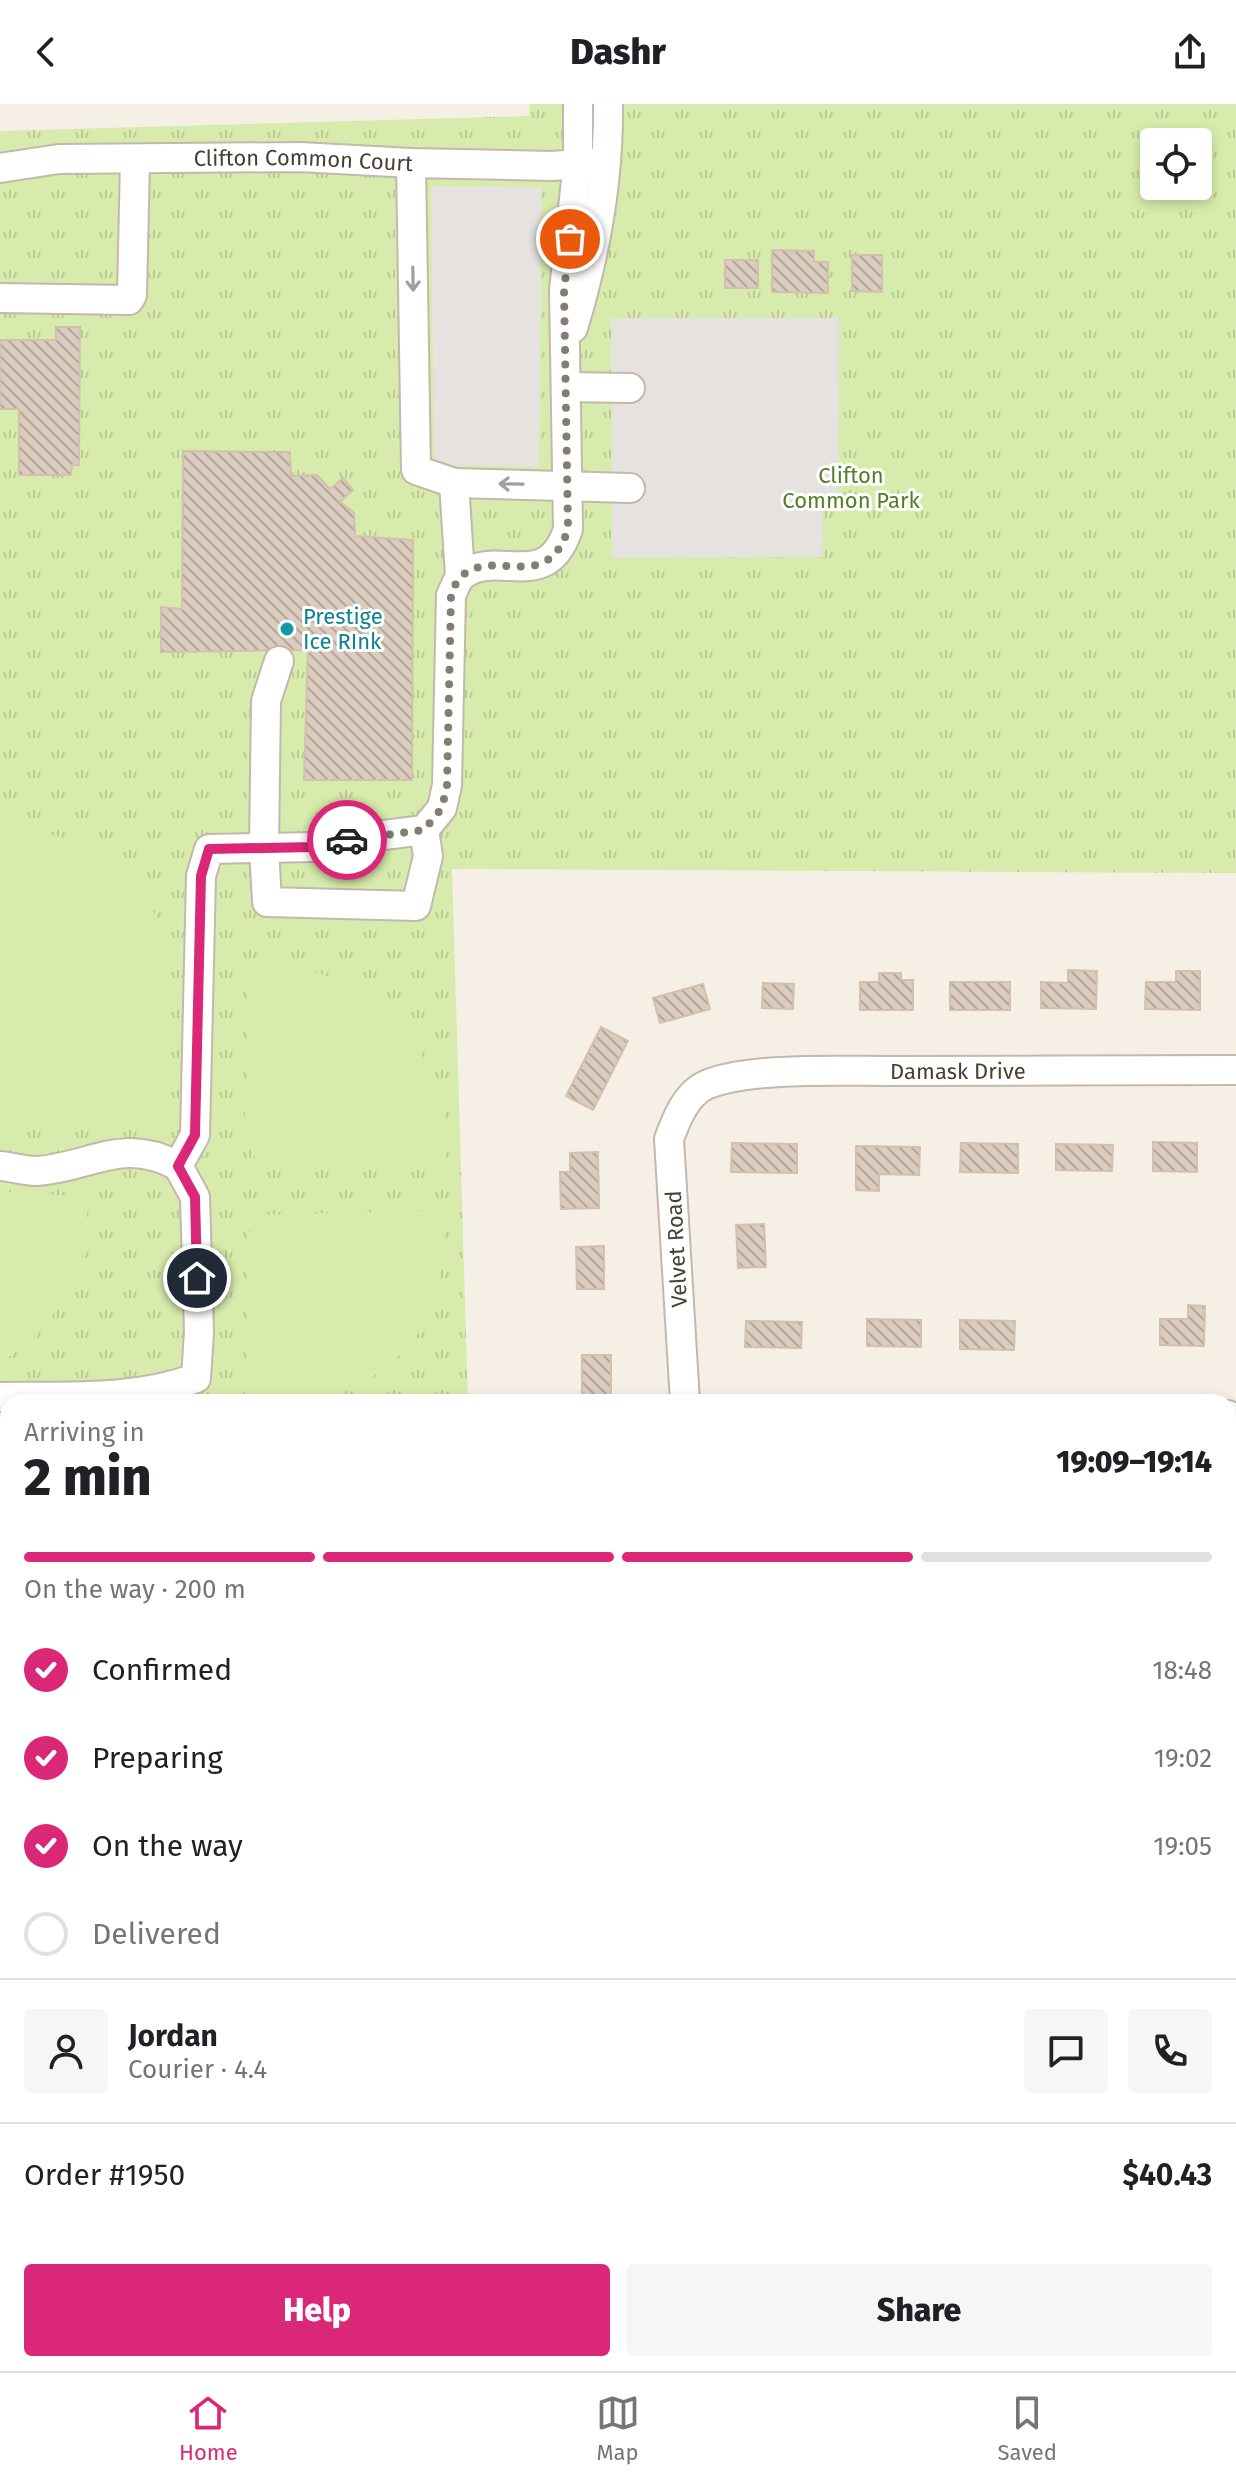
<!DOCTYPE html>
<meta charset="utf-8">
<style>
:root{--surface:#fff;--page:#f6f6f6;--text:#202124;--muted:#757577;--line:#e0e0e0;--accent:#db2777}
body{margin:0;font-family:"Fira Sans",sans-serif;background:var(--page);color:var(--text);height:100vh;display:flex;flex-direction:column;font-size:30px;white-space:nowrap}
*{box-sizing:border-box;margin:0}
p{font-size:26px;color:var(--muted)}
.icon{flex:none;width:44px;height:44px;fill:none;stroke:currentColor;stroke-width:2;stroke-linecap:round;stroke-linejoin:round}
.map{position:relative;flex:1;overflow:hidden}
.details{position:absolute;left:0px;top:1290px;width:1236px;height:978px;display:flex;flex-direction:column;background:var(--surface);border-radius:24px 24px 0 0;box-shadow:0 4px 12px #0003}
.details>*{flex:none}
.buttons{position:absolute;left:1140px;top:24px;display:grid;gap:16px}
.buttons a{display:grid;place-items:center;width:72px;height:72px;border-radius:8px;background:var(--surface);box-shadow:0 4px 12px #0003;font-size:40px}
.pin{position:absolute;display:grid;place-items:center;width:68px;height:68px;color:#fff;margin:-34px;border:4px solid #fff;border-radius:50%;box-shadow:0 2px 8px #0007}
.courier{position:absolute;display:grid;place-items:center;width:80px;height:80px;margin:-40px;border:6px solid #db2777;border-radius:50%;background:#fff;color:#222;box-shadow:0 2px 10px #0007}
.head em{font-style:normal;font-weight:800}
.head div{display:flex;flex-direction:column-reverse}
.head{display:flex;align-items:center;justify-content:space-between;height:136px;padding:0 24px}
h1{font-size:52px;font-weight:800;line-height:60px}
.bar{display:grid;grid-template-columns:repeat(4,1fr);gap:12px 8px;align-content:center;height:96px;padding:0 24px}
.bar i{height:10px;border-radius:6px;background:var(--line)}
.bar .active{background:var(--accent)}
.bar p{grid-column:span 4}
.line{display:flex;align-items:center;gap:20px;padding:0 24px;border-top:2px solid var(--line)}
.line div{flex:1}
.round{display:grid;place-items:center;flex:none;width:84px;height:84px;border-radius:8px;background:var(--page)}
ol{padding:0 24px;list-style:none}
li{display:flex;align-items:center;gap:24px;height:88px}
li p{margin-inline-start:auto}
li .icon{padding:8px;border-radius:50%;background:var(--accent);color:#fff;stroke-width:4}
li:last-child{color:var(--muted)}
li i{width:44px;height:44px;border:4px solid var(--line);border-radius:50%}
.action{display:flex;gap:16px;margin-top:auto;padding:16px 24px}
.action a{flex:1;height:92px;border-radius:8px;background:var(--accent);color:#fff;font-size:32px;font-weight:800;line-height:92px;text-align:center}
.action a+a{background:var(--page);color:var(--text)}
header{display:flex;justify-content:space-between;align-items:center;height:104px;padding:0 24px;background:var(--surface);font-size:36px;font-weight:800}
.tabs{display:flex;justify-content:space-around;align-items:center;height:112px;border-top:2px solid var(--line);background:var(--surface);font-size:22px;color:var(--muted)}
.tabs a{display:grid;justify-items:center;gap:4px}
.tabs .active{color:var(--accent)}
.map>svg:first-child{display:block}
</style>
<header><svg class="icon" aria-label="back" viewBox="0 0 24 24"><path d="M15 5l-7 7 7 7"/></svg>Dashr<svg class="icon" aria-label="share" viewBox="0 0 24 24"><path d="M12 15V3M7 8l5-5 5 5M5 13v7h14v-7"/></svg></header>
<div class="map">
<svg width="1236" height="2267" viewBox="0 0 1236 2267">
<defs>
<pattern id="park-tufts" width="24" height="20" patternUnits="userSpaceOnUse" patternTransform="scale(2)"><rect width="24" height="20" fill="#d7ecac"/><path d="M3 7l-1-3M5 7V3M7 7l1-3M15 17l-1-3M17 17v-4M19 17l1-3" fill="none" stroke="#bacb95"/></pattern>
<pattern id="building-back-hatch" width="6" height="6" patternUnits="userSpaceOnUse" patternTransform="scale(2)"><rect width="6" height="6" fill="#daccbe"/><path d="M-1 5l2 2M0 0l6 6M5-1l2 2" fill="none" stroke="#b3a79b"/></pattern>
</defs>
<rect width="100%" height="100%" fill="#f5efe6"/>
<path fill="#efe2cf" d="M0 1840H8V2260H1228V1847H1236V2267H0Z"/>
<path fill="url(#park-tufts)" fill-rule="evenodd" d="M530 0H1236V769L452 765 468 1298H8V1840H0V27L529 12ZM1154 38H1198V82H1154Z"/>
<path fill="#d7ecac" d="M0 720C51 728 115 744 145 789 175 833 163 964 162 1019L0 1022Z
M250 865H302L349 878 407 926 441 985 447 1064 262 1063 244 1037Z
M0 1087 88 1093 85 1146 65 1195 30 1239 0 1258Z
M445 1106C444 1143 441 1194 420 1227 398 1260 357 1287 319 1297 299 1302 266 1298 245 1298L249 1128 260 1111Z"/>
<path fill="#e5e2df" d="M431 82 542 83 539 363 434 361Z
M611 214H839L838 404 822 405 823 453 612 454Z"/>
<path fill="url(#building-back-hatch)" stroke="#d3c0ad" stroke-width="2" d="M772 146 814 147V158H828V189L772 188Z
M852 151H882V188L852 187Z
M725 156H758V184H725Z
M56 223H80L79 361H72L71 371H19V305H0V236H56Z
M183 347 290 348 291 372 317 371 330 385 343 374 353 386 340 398 354 409 355 432 413 436 412 676H304L308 546 161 548V503L182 505Z
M1068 866 1097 867 1096 905 1041 904V878L1068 879Z
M1176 867H1200V906L1145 905 1146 878H1176Z
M879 869H901V876H913V906H860V878H879Z
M950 878H1010V906H950Z
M763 879 794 880 793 905 762 904Z
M703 880 710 905 660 919 653 894Z
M601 923 628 937 593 1006 566 992Z
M1153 1038 1197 1039V1068L1153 1067Z
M732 1039 797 1040V1069L731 1068Z
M961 1039 1018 1040V1069L960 1068Z
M1056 1040 1113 1041 1112 1067 1056 1066Z
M856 1042 920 1043 919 1071 879 1070V1087L856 1086Z
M598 1048 599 1104 561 1105 560 1068H570V1049Z
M764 1120 766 1163 738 1164 736 1121Z
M604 1142V1185H577L576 1143Z
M1188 1201 1205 1202 1204 1242 1160 1241V1215H1188Z
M867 1215 921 1216V1243L867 1242Z
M960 1216 1015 1217 1014 1246 960 1245Z
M746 1217 802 1218 801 1244 745 1243Z
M582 1251H611V1292H582Z
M0 1894H8V2032H0Z"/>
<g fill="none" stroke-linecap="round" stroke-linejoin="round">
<defs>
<g id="minor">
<path d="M411 59 416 366 454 379 460 471"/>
<path id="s1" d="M0 64 59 55 300 53 411 59 552 62 605 58"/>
<path d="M0 194 129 196 132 191 135 57"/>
<path d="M573 224C595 152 609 75 608 0"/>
<path d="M566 283 630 284"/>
<path d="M454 379 630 384"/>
<path d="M279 557 266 597 264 744 267 798 416 802 428 752 424 726"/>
<path d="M0 1062C12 1063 26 1067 37 1067 92 1063 122 1032 178 1062"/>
<path d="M0 1293C66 1292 134 1297 196 1274L199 1228 195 1093 178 1062 195 1031 201 772 209 745 313 743 360 734 424 726 442 704 447 681 451 491C455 484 457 474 464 470 498 445 547 490 568 425L564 186 578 58V0"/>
<path id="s2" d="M685 1298 669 1035C676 1016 686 990 706 981 746 963 842 967 888 967 1004 967 1120 966 1236 966"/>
<path d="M1228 1311 1236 1316"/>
<path d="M1228 1639H1236"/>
<path d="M0 2155H8"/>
<path d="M200 2260 207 2267"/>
</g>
</defs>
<use href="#minor" stroke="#c4b8ab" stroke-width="32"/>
<use href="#minor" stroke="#fff" stroke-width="28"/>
</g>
<defs><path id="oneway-shaft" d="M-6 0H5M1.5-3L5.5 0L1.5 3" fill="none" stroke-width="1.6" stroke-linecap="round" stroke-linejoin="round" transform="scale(2)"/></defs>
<g stroke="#a49e9a">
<use href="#oneway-shaft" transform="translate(413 175) rotate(89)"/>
<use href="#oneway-shaft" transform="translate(511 380) rotate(-179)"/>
</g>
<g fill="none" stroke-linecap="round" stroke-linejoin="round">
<path stroke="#857c73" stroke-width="8" stroke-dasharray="0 14.4" d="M347 736 424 726 442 704 447 681 451 491C454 484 457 474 464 470 498 445 547 490 568 425L564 186 570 135"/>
<path stroke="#db2777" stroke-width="10" d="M197 1174 195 1093 178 1062 195 1031 201 772 209 745 313 743 347 736"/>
</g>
<circle fill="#0f9aa8" stroke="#fff" stroke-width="3" cx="287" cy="525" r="8"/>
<g text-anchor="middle" stroke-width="6" stroke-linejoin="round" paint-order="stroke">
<g font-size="22" fill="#483e35" stroke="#fff">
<text dy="8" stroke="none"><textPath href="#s1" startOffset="304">Clifton Common Court</textPath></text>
<text dy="8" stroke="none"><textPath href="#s2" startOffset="584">Damask Drive</textPath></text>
<text transform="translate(676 1145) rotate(-93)" y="8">Velvet Road</text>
</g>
<g font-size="22" fill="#517f23" stroke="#fff">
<text x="851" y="379">Clifton<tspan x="851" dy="25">Common Park</tspan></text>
</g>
<g font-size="22" fill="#0d838f" stroke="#fff" text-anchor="start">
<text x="303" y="520">Prestige<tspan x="303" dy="25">Ice RInk</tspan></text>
</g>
</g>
</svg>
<div class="buttons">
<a><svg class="icon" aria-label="locate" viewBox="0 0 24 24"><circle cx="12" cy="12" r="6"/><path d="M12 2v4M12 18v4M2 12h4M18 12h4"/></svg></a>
</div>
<div class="pin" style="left:570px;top:135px;background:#ea580c"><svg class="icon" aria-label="bag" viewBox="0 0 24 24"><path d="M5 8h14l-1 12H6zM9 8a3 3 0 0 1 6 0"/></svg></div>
<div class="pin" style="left:197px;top:1174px;background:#1f2937"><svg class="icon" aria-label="home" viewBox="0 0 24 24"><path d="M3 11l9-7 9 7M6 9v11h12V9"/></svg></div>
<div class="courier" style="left:347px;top:736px"><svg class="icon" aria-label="car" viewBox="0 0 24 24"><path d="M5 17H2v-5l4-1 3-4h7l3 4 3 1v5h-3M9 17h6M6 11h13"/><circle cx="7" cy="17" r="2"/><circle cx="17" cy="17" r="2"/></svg></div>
<section class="details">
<div class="head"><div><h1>2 min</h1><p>Arriving in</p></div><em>19:09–19:14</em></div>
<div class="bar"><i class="active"></i><i class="active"></i><i class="active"></i><i></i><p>On the way · 200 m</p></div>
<ol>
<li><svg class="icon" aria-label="check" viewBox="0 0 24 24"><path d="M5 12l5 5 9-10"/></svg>Confirmed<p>18:48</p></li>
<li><svg class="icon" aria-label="check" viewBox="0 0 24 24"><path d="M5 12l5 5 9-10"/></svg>Preparing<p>19:02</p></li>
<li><svg class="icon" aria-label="check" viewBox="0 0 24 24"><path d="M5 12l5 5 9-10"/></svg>On the way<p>19:05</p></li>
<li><i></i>Delivered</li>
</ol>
<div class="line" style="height:144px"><a class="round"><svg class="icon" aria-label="person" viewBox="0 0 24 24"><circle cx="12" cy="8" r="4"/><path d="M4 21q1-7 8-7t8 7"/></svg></a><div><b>Jordan</b><p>Courier · 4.4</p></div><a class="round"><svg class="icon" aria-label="chat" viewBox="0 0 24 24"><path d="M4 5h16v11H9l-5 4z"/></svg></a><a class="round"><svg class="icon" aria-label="phone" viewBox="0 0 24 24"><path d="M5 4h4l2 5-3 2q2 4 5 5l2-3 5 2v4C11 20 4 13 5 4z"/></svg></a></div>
<div class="line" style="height:104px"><div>Order #1950</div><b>$40.43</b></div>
<div class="action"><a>Help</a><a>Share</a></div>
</section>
</div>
<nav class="tabs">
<a class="active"><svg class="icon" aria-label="home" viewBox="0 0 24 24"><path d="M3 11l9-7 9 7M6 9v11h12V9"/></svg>Home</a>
<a><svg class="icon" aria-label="map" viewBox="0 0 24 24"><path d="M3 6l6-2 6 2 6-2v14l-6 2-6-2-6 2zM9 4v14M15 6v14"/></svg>Map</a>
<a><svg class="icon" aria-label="saved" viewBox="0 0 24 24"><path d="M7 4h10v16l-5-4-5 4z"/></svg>Saved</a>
</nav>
